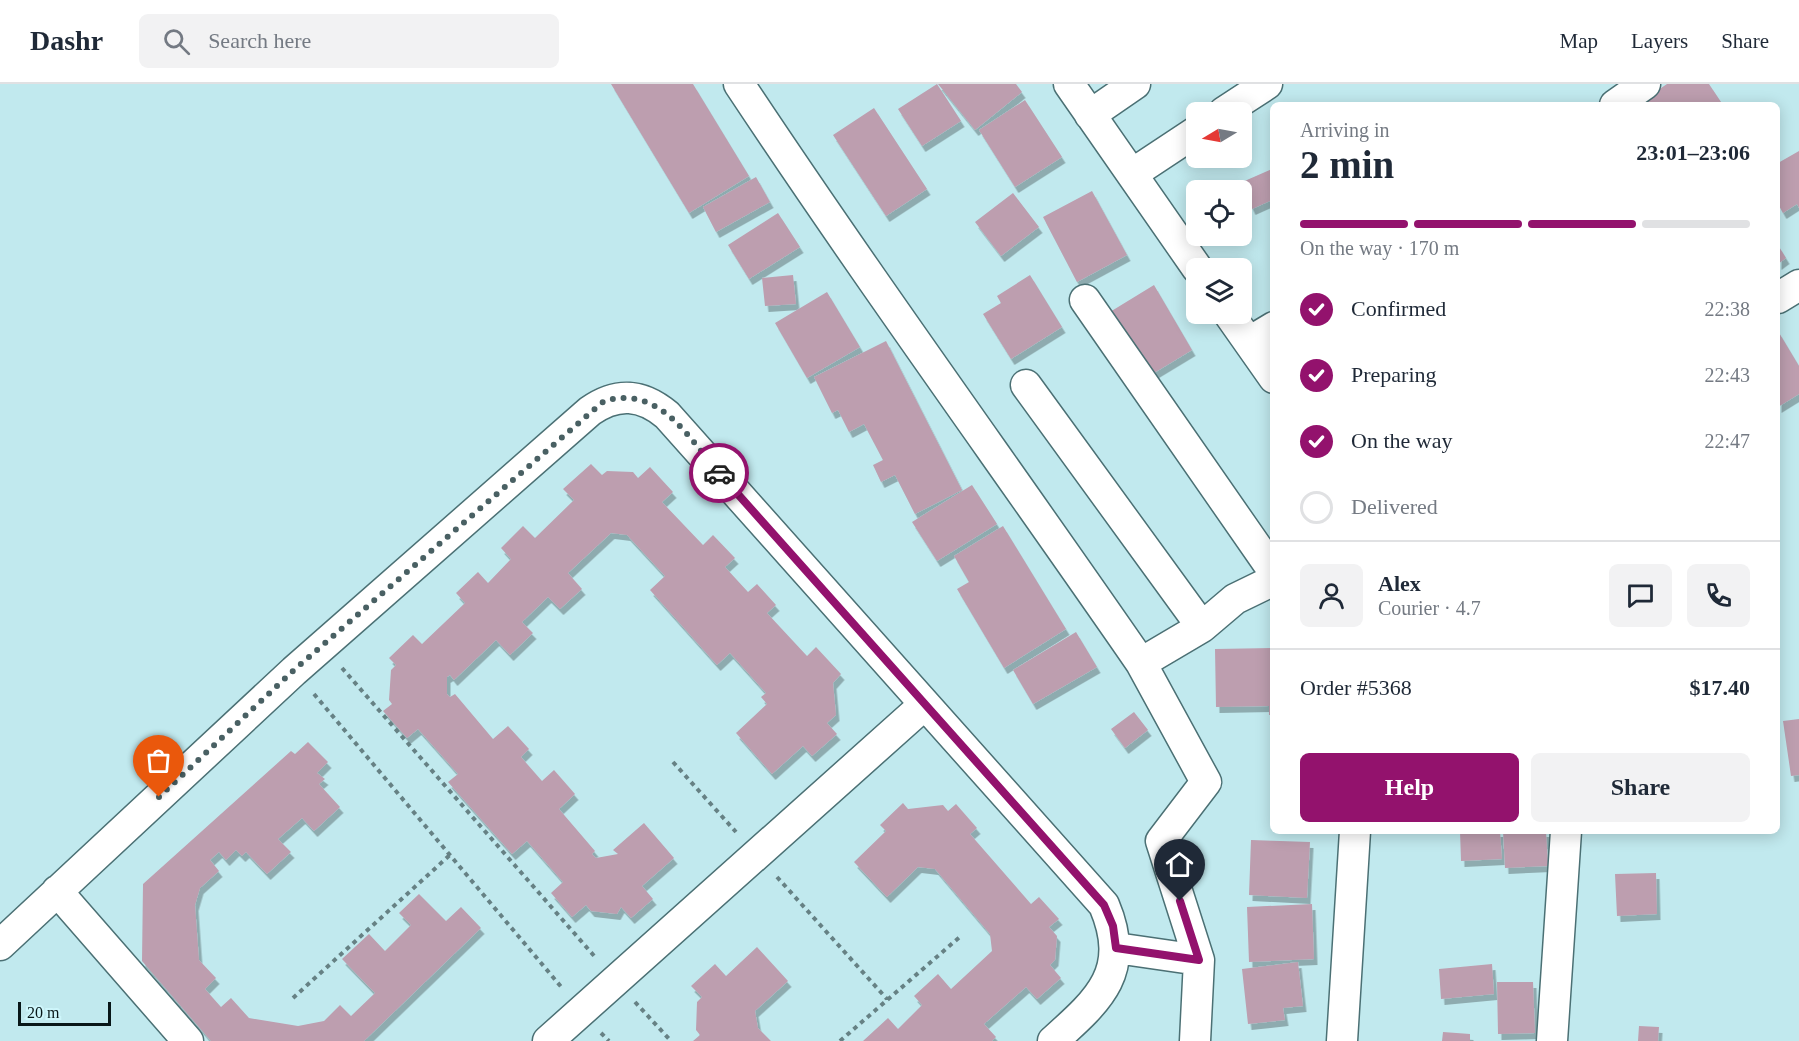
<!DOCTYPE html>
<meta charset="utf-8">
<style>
:root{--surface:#fff;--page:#f2f2f3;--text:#1f2937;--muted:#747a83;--line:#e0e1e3;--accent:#93126d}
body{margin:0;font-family:Georgia,serif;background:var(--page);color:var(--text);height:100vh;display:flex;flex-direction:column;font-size:22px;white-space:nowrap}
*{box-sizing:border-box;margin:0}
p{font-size:20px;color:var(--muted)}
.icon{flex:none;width:33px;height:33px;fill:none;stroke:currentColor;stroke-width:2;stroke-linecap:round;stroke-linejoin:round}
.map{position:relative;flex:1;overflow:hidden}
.sheet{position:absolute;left:1270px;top:18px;width:510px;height:732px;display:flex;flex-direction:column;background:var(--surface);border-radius:9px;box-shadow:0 3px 15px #0003}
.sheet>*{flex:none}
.needle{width:39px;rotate:260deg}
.fabs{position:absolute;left:1186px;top:18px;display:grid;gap:12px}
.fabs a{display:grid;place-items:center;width:66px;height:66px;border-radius:9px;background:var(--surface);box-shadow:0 3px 15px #0003;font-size:30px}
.scale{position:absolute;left:18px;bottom:15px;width:93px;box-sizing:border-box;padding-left:6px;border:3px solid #081718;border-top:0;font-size:16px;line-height:21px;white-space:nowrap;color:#081718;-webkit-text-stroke:4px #cef6fb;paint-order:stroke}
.pin{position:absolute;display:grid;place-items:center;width:51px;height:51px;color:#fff;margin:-62px -26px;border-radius:50% 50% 50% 0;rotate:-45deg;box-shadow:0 0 6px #0007}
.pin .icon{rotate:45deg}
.courier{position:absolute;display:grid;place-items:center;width:60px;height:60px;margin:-30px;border:4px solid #93126d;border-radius:50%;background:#fff;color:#222;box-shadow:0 2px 8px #0007}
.summary em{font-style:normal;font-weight:700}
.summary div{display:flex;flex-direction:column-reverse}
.summary{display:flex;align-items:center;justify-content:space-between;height:102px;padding:0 30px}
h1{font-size:39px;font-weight:700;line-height:45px}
.bar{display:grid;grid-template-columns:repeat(4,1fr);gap:9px 6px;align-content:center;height:72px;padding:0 30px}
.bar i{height:8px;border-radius:4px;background:var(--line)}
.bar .selected{background:var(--accent)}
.bar p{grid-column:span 4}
.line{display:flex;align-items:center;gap:15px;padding:0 30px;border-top:2px solid var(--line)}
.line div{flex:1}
.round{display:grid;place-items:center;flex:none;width:63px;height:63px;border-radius:9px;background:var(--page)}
ol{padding:0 30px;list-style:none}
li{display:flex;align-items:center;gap:18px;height:66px}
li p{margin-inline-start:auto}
li .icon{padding:6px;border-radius:50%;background:var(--accent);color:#fff;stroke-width:4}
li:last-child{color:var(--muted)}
li i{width:33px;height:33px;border:3px solid var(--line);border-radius:50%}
.button{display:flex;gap:12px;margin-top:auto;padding:12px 30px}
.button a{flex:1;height:69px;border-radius:9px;background:var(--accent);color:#fff;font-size:24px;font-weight:700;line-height:69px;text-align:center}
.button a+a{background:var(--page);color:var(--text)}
header{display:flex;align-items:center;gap:36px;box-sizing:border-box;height:84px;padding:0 30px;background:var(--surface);border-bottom:2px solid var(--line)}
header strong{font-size:28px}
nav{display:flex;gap:33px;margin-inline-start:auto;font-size:21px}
.search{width:420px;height:54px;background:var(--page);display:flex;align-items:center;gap:15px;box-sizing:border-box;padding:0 21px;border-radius:9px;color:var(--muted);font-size:22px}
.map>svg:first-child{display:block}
</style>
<header>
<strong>Dashr</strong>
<div class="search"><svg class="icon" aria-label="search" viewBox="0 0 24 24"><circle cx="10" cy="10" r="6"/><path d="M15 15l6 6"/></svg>Search here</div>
<nav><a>Map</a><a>Layers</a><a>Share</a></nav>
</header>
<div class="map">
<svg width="1799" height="957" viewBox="0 0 1799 957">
<defs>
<filter id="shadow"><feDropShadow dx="3.5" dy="6" stdDeviation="0" flood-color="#0004"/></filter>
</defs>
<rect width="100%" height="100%" fill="#c1e9ee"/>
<path fill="#bd9eaf" filter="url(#shadow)" d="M611 0H693L749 92 689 129Z
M937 0 961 37 922 62 898 25Z
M938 0H1016L1022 8 975 46Z
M1667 0H1709L1723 21H1650L1646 14Z
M1025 16 1062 73 1015 103 979 46Z
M874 24 927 105 886 132 833 51Z
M1799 67V124L1797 120 1783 129 1778 120V79Z
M1274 84V115L1252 125 1240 99Z
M756 93 770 118 716 148 703 123Z
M1092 107 1127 171 1077 198 1043 133Z
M1013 109 1039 143 1001 172 975 138Z
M778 129 800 163 749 195 728 161Z
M1778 161 1786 174 1778 180Z
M793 191 796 220 765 222 762 194Z
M1030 191 1062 243 1011 275 983 230 1001 219 997 212Z
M1154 201 1192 266 1149 292 1105 231Z
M827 208 860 263 807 294 775 239Z
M1778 247 1799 282V310L1778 323Z
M886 257 962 406 915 430 895 391 881 398 873 381 883 376 864 340 849 348 838 326 832 329 814 293Z
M591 380 602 391 607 387 633 388 638 394 650 383 673 408 662 418 703 461 713 451 735 474 725 483 748 508 757 500 776 521 767 529 807 572 816 563 841 590 833 599 836 631 827 639 837 650 812 672 803 662 772 690 736 649 767 620 761 613 766 609 730 569 717 581 650 506 665 492 627 451 611 449 568 489 582 505 560 525 548 513 522 538 533 549 510 571 496 556 454 596 450 591 447 593V610L450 613 455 610 493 655 508 642 529 665 521 673 542 697 554 686 575 710 559 725 595 767 592 770 596 774 618 770 613 766 644 739 674 774 642 802 653 815 631 834 621 823 617 830 591 827 586 821 572 833 551 809 563 798 527 757 512 770 448 698 458 690 418 645 407 654 383 627 392 620 389 616 391 586 396 581 389 574 413 551 422 560 465 519 456 509 478 488 488 499 511 475 501 464 523 442 535 454 574 416 563 405Z
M972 401 997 440 937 477 912 438Z
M1003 442 1066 545 1004 584 957 505 969 498 954 472Z
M1076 548 1097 583 1033 620 1013 586Z
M1272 564 1274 631H1269V622L1216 623 1215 565Z
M1134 628 1148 646 1125 664 1111 645Z
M1799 635V691L1791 692 1783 637Z
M308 658 328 678 317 689 325 695 319 700 340 723 314 747 302 734 278 755 291 768 267 790 246 768 242 772 236 766 226 776 219 768 210 776 219 787 200 804 195 821 199 876 216 894 205 905 221 923 231 914 249 934 298 942 324 937 340 921 351 932 375 909 342 875 369 850 385 867 411 841 399 829 419 810 446 837 461 823 481 844 364 957H211L142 877 143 800 291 667 295 670Z
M903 719 908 725 943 721 948 727 956 720 977 744 970 750 1031 820 1039 813 1059 835 1049 843 1057 852 1055 876 1050 881 1061 894 1037 915 1026 903 984 940 996 953 992 957H863L888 934 898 945 922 921 914 912 938 890 951 905 992 867 990 850 935 785 918 783 887 813 854 778 886 747 880 741Z
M1460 747H1500L1502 775 1461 777Z
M1503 747H1546L1548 782 1505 784Z
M1251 756 1310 758 1307 814 1249 811Z
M1656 789 1657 830 1617 832 1615 790Z
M1312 820 1314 875 1249 878 1247 823Z
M757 863 788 897 755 927 758 944 771 957H693L700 951 696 946 697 918 702 913 691 902 715 880 726 892Z
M1298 878 1303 922 1283 924 1285 936 1248 940 1242 885Z
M1492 880 1494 910 1441 915 1439 885Z
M1497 898H1533L1535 949 1498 950Z
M1639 942 1659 943 1658 957H1638Z
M1443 948 1470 950V957H1442Z"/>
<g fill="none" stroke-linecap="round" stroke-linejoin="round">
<defs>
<path id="minor" d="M739 0C869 196 1007 385 1141 579L1202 543 1235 515 1274 496
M1069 0 1197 184
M1615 21 1645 0
M1224 28 1267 0
M1090 31 1135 0
M1132 90 1197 47
M1778 214 1799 201
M1085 216 1274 488
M1229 230 1274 294
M1249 258 1274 243
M1026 301 1202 543
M1141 579 1206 698 1161 757 1199 876 1195 957
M57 807 188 957
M0 861 294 587 590 327C617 308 642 310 667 331L1104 821C1132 887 1100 915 1053 957
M1116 864 1199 876
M548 957 924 621
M1342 957 1355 747
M1552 957 1566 747"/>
</defs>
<use href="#minor" stroke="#4b7074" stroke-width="33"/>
<path stroke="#668184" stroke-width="4" stroke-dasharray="4.5 4.5" stroke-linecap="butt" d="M342 584 596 874
M314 610 563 905
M673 678 736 748
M777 793 887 915
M293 914 451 770
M635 918 671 957
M601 949 609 957
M840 957 962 851"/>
<use href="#minor" stroke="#fff" stroke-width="30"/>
</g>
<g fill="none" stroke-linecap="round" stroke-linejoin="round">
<path stroke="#496063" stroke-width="6" stroke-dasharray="0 10.8" d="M159 713 294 586 604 317C660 301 687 352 719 389"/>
<path stroke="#93126d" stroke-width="8" d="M719 389 1104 821 1113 842 1116 864 1199 876 1180 817"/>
</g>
</svg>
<div class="fabs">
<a><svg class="needle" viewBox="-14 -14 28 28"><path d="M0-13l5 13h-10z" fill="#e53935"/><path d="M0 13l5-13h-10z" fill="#747a83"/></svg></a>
<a><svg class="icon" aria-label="locate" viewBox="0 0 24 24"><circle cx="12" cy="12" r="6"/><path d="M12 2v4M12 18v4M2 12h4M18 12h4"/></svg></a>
<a><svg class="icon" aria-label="layers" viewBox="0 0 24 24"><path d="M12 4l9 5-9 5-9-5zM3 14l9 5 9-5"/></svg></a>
</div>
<div class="scale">20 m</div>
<div class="pin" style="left:159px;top:713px;background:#ea580c"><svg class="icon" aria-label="bag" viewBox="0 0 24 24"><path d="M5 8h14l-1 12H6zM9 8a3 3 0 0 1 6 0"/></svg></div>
<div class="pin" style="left:1180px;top:817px;background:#1f2937"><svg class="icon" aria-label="home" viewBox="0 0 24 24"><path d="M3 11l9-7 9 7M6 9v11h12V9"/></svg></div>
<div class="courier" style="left:719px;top:389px"><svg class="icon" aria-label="car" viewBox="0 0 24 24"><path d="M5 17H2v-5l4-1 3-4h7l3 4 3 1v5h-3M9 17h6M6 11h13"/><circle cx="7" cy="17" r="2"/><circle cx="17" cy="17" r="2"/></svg></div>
<section class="sheet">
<div class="summary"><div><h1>2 min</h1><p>Arriving in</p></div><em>23:01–23:06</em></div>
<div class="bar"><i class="selected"></i><i class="selected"></i><i class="selected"></i><i></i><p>On the way · 170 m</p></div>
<ol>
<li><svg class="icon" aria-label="check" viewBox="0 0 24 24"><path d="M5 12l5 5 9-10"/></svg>Confirmed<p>22:38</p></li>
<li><svg class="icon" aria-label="check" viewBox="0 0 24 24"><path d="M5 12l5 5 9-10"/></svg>Preparing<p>22:43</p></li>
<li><svg class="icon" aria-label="check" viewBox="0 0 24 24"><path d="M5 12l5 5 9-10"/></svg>On the way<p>22:47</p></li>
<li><i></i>Delivered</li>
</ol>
<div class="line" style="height:108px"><a class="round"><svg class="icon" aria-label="person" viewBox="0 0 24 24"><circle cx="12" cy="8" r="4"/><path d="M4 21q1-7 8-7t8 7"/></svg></a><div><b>Alex</b><p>Courier · 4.7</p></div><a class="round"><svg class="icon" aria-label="chat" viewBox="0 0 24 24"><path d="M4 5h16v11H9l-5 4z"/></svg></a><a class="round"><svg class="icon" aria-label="phone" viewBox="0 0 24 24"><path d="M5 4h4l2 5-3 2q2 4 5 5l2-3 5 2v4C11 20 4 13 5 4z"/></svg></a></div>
<div class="line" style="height:78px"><div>Order #5368</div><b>$17.40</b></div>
<div class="button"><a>Help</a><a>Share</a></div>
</section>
</div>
